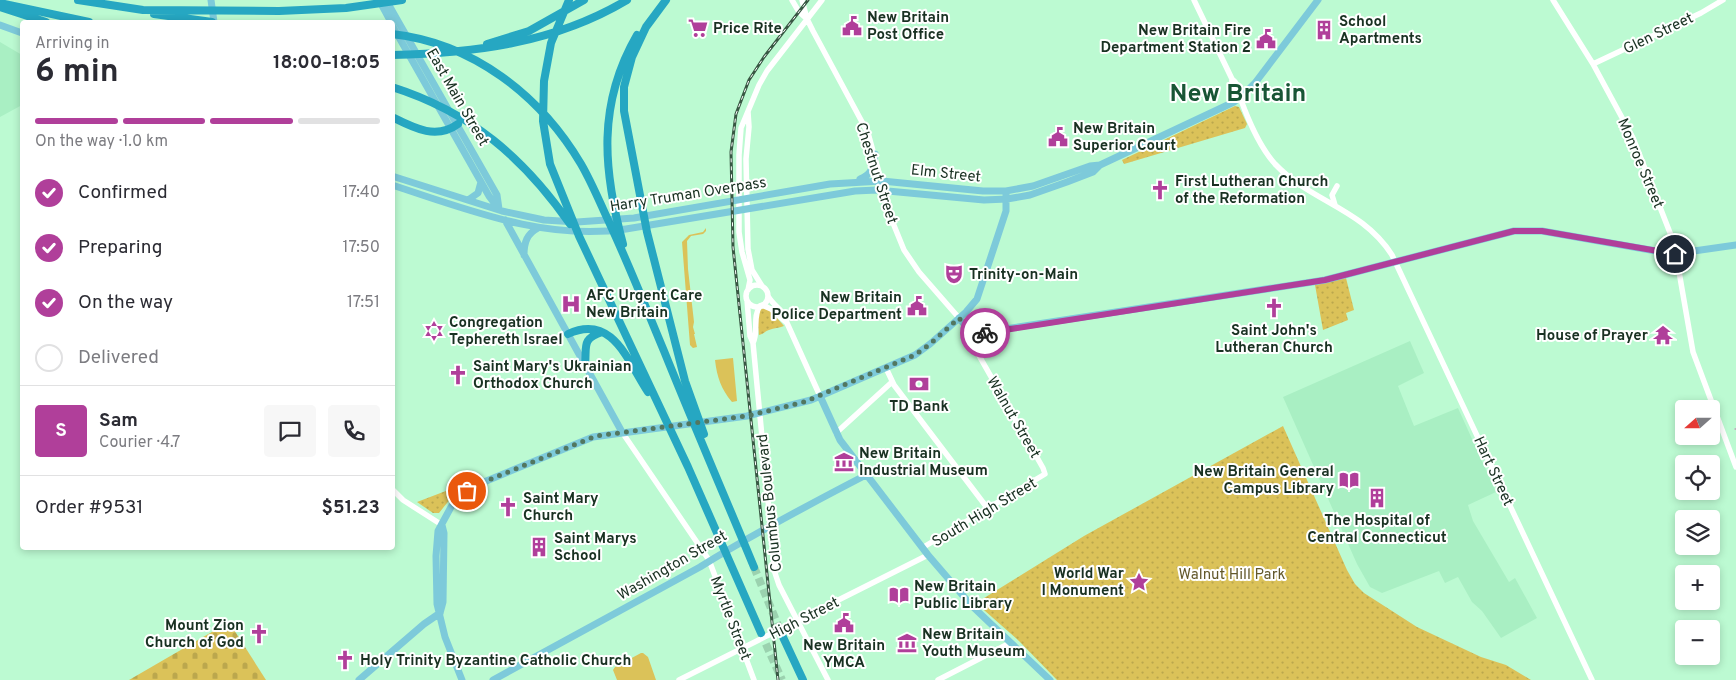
<!DOCTYPE html>
<meta charset="utf-8">
<style>
:root{--surface:#fff;--page:#f7f7f7;--text:#2b2b33;--muted:#7c7c81;--line:#e1e1e2;--accent:#b03f9a}
body{margin:0;font-family:Overpass,sans-serif;background:var(--page);color:var(--text);height:100vh;display:flex;flex-direction:column;font-size:19px;white-space:nowrap}
*{box-sizing:border-box;margin:0}
p{font-size:16px;color:var(--muted)}
.icon{flex:none;width:28px;height:28px;fill:none;stroke:currentColor;stroke-width:2;stroke-linecap:round;stroke-linejoin:round}
.map{position:relative;flex:1;overflow:hidden}
.panel{position:absolute;left:20px;top:20px;width:375px;height:530px;display:flex;flex-direction:column;background:var(--surface);border-radius:5px;box-shadow:0 2px 8px #0003}
.panel>*{flex:none}
.needle{width:32px;rotate:249deg}
.fabs{position:absolute;left:1675px;top:400px;display:grid;gap:10px}
.fabs a{display:grid;place-items:center;width:45px;height:45px;border-radius:5px;background:var(--surface);box-shadow:0 2px 8px #0003;font-size:25px}
.pin{position:absolute;display:grid;place-items:center;width:42px;height:42px;color:#fff;margin:-21px;border:2px solid #fff;border-radius:50%;box-shadow:0 1px 5px #0007}
.courier{position:absolute;display:grid;place-items:center;width:50px;height:50px;margin:-25px;border:4px solid #b03f9a;border-radius:50%;background:#fff;color:#222;box-shadow:0 1px 6px #0007}
.summary em{font-style:normal;font-weight:700}
.summary div{display:flex;flex-direction:column-reverse}
.summary{display:flex;align-items:center;justify-content:space-between;height:85px;padding:0 15px}
h1{font-size:32px;font-weight:700;line-height:38px}
.bar{display:grid;grid-template-columns:repeat(4,1fr);gap:8px 5px;align-content:center;height:60px;padding:0 15px}
.bar i{height:6px;border-radius:4px;background:var(--line)}
.bar .current{background:var(--accent)}
.bar p{grid-column:span 4}
.line{display:flex;align-items:center;gap:12px;padding:0 15px;border-top:1px solid var(--line)}
.line div{flex:1}
.round{display:grid;place-items:center;flex:none;width:52px;height:52px;border-radius:5px;background:var(--page)}
ol{padding:0 15px;list-style:none}
li{display:flex;align-items:center;gap:15px;height:55px}
li p{margin-inline-start:auto}
li .icon{padding:5px;border-radius:50%;background:var(--accent);color:#fff;stroke-width:4}
li:last-child{color:var(--muted)}
li i{width:28px;height:28px;border:2px solid var(--line);border-radius:50%}
.map>svg:first-child{display:block}
</style>
<div class="map">
<svg width="1736" height="680" viewBox="0 0 1736 680">
<defs>
<pattern id="cemetery-stones" width="16" height="16" patternUnits="userSpaceOnUse" patternTransform="scale(1.25)"><rect width="16" height="16" fill="#dbc259"/><path d="M2 7V4a2 2 0 0 1 4 0v3zM10 15v-3a2 2 0 0 1 4 0v3z" fill="#bba74d"/></pattern>
<pattern id="park-dots" width="8" height="8" patternUnits="userSpaceOnUse" patternTransform="scale(1.25)"><rect width="8" height="8" fill="#dbc259"/><path d="M2 2h.1M6 6h.1" fill="none" stroke="#bba74d" stroke-width="1.8" stroke-linecap="round"/></pattern>
</defs>
<rect width="100%" height="100%" fill="#bcfad2"/>
<path fill="#a9efc3" d="M0 42 22 55V105L0 117Z
M1410 341 1424 373 1398 386 1414 426 1458 408 1496 492 1468 505 1473 521 1509 582 1515 578 1537 618 1501 638 1482 611 1472 602 1458 577 1445 583 1439 571 1382 593 1370 587 1357 564 1283 397Z"/>
<path fill="#dbc259" d="M706 228V231L703 234 691 236 687 241 688 269 694 322 693 327 695 334H694L697 347 693 348 690 345 682 242 689 235 703 232Z
M733 358 737 401 732 402C721 389 717 377 715 360Z
M641 653H643L648 657 656 680H617L613 670 615 667Z"/>
<path fill="url(#cemetery-stones)" d="M229 622 266 680H129Z"/>
<path fill="url(#park-dots)" d="M1235 106 1239 107 1247 124 1245 128 1124 164 1122 160Z
M1346 278 1354 310 1346 313 1348 320 1323 330 1315 285Z
M763 308 771 311 784 326C779 328 774 328 769 330 765 331 764 334 759 335L757 317 759 311Z
M1283 426 1347 570 1355 584 1364 593 1417 627 1481 657 1506 665 1531 680H1057L1019 641 976 603 1084 536Z
M451 489 455 493 439 513H433L417 502Z"/>
<g fill="none" stroke-linecap="round" stroke-linejoin="round">
<path stroke="#bf6bac" stroke-width="1" d="M1735 429H1736"/>
<path stroke="#9bd2af" stroke-width="8" stroke-dasharray="8 4" stroke-linecap="butt" d="M754 567 782 635
M761 633 782 680"/>
<path stroke="#fff" stroke-width="5.5" d="M792 0 799 12 807 19
M802 0 807 19 813 31 868 133 893 223 904 250 919 272 959 318
M1194 0 1232 79C1240 85 1238 92 1241 100 1249 122 1259 146 1275 164 1311 202 1362 208 1392 255L1592 680
M1553 0 1593 64 1633 138 1674 243 1693 352 1736 467
M1593 64 1701 13 1723 0
M1232 79C1231 87 1235 92 1240 97
M748 112 749 127 746 159 748 249 752 270 762 286
M1335 205 1332 195 1337 186
M746 296a11 11 0 1 1 22 0a11 11 0 1 1-22 0Z
M748 290 750 280 742 252 739 232V155L741 128 759 85 767 71 822 0
M768 296C774 307 785 310 787 323L820 396
M747 300 750 336 753 343 775 573 779 585 828 680
M762 305 771 309 787 323
M753 343C759 331 752 317 760 306
M886 368 894 385 988 509
M622 432 709 560 754 680
M836 433 892 382
M392 489 403 500 442 525
M922 548 1045 474 1043 468 973 345 972 332
M679 680 928 555
M938 680 1010 643"/>
<path stroke="#7dcada" stroke-width="7" d="M211 0 214 22
M379 0 391 22
M386 0 497 195 499 209
M0 25 22 33
M392 25 489 196 499 209
M392 176 502 211 544 220 577 222 634 218 830 184 882 181 983 191H1006L1033 186 1090 166 1100 165 1234 102 1245 93 1255 83 1318 0
M860 179C873 174 873 166 875 154
M392 185C469 210 545 241 626 229L855 191 877 190 984 200 1007 199 1030 195 1067 182 1093 172 1100 165
M468 200 478 193 481 182
M505 220 622 432
M524 255C524 242 527 234 538 228
M959 318 969 330 979 333 1325 280 1514 231H1542L1673 254 1736 245
M820 396 840 440 928 555 971 605 1050 680
M440 613 443 602 444 533 442 525
M359 680 424 624 440 613
M462 680 445 637 437 604 436 556 438 531 451 507 459 497 479 484 593 437 747 416 811 400 915 355 930 344 966 312 977 299 1006 211V191
M493 680 700 567C753 534 810 504 866 475"/>
<path stroke="#26a7c2" stroke-width="8" d="M78 0 143 10 279 11 346 8 402 0
M569 0 551 43 544 81 543 121 550 164 579 236 688 467 761 633
M666 0 646 27 632 57 624 87V111L647 232 685 381 704 434
M0 3 89 22
M0 7 46 22
M154 14 212 22
M392 34C473 43 540 95 581 164 592 183 600 203 609 222 629 265 646 308 664 351 693 423 724 495 754 567
M487 44 529 31 584 0
M392 55C475 53 555 43 627 0
M392 87C471 112 524 158 570 224
M392 117C414 128 436 140 458 124
M623 244C603 170 597 104 637 35
M568 334C613 313 628 362 648 392
M585 365C587 347 581 339 602 332
M782 635 803 680"/>
<defs>
<path id="rail" d="M778 680 733 247 731 152 736 114 749 80 764 57 808 0"/>
</defs>
<use href="#rail" stroke="#385743" stroke-width="3"/>
<use href="#rail" stroke="#fff" stroke-width="1" stroke-dasharray="4" stroke-linecap="butt"/>
</g>
<g fill="none" stroke-linecap="round" stroke-linejoin="round">
<path stroke="#527760" stroke-width="5" stroke-dasharray="0 9" d="M467 491 479 484 596 436 747 416 804 402 915 355 930 344 959 318 971 332 985 333"/>
<path stroke="#b03f9a" stroke-width="6" d="M985 333 1325 280 1514 231H1542L1675 254"/>
</g>
<defs>
<symbol id="civic-bare" viewBox="-9 -9 18 18"><path d="M-.6-6.5H3V-4.5H.6V-3L4-1V1h2V6H-6V1h2V-1L-.6-3ZM-1.2 2.5V6h2.4V2.5Z" fill="#b03f9a" stroke="#fff" stroke-width="2.5" paint-order="stroke"/></symbol>
<symbol id="supermarket-bare" viewBox="-9 -9 18 18"><path d="M-6-5.5h2.5l.6 2H6L4.5 2H-2.5L-4.4-4H-6ZM-1.5 3.2a1.3 1.3 0 1 0 .1 0ZM3 3.2a1.3 1.3 0 1 0 .1 0Z" fill="#b03f9a" stroke="#fff" stroke-width="2.5" paint-order="stroke"/></symbol>
<symbol id="building-bare" viewBox="-9 -9 18 18"><path d="M-4-6H4V6H1V3H-1V6H-4ZM-2.5-4.3h1.7v1.8h-1.7ZM.8-4.3h1.7v1.8H.8ZM-2.5-1h1.7V.8h-1.7ZM.8-1h1.7V.8H.8Z" fill="#b03f9a" stroke="#fff" stroke-width="2.5" paint-order="stroke"/></symbol>
<symbol id="church-bare" viewBox="-9 -9 18 18"><path d="M-1.2-6h2.4v3.5h3.3v2.4h-3.3V6h-2.4V-.1h-3.3v-2.4h3.3Z" fill="#b03f9a" stroke="#fff" stroke-width="2.5" paint-order="stroke"/></symbol>
<symbol id="theatre-bare" viewBox="-9 -9 18 18"><path d="M-5-5.5Q0-4 5-5.5V0Q5 5 0 6Q-5 5-5 0ZM-3.3-2.5H-1v1.5H-3.3ZM1-2.5H3.3v1.5H1ZM-2.8 1Q0 5.5 2.8 1Z" fill="#b03f9a" stroke="#fff" stroke-width="2.5" paint-order="stroke"/></symbol>
<symbol id="hospital-bare" viewBox="-9 -9 18 18"><path d="M-5-5h3v3.5h4V-5h3V5h-3V1.5h-4V5h-3Z" fill="#b03f9a" stroke="#fff" stroke-width="2.5" paint-order="stroke"/></symbol>
<symbol id="synagogue-bare" viewBox="-9 -9 18 18"><path d="M0-6.5L5.6 3.2H-5.6ZM0 6.5L5.6-3.2H-5.6Z" fill="#b03f9a" stroke="#fff" stroke-width="2.5" paint-order="stroke"/></symbol>
<symbol id="temple-bare" viewBox="-9 -9 18 18"><path d="M0-6L5-2H3V0L6.5 2.5H4V6H1.5V3h-3V6H-4V2.5H-6.5L-3 0V-2H-5Z" fill="#b03f9a" stroke="#fff" stroke-width="2.5" paint-order="stroke"/></symbol>
<symbol id="bank-bare" viewBox="-9 -9 18 18"><path d="M-6-4H6V4H-6ZM0-2.3a2.3 2.3 0 1 0 0 4.6a2.3 2.3 0 1 0 0-4.6Z" fill="#b03f9a" stroke="#fff" stroke-width="2.5" paint-order="stroke"/></symbol>
<symbol id="museum-bare" viewBox="-9 -9 18 18"><path d="M0-6L6-3V-2H-6V-3ZM-5-1h2V3h-2ZM-1-1h2V3h-2ZM3-1h2V3H3ZM-6 4H6V6H-6Z" fill="#b03f9a" stroke="#fff" stroke-width="2.5" paint-order="stroke"/></symbol>
<symbol id="library-bare" viewBox="-9 -9 18 18"><path d="M-6-4Q-3-5.5-.7-3.5V5Q-3 3-6 4ZM6-4Q3-5.5 .7-3.5V5Q3 3 6 4Z" fill="#b03f9a" stroke="#fff" stroke-width="2.5" paint-order="stroke"/></symbol>
<symbol id="sight-bare" viewBox="-9 -9 18 18"><path d="M0-6L1.8-2.2L6-1.7L2.9 1.2L3.7 5.4L0 3.3L-3.7 5.4L-2.9 1.2L-6-1.7L-1.8-2.2Z" fill="#b03f9a" stroke="#fff" stroke-width="2.5" paint-order="stroke"/></symbol>
</defs>
<g fill-rule="evenodd">
<use href="#civic-bare" x="838" y="12" width="28" height="28"/>
<use href="#supermarket-bare" x="684" y="14" width="28" height="28"/>
<use href="#building-bare" x="1310" y="16" width="28" height="28"/>
<use href="#civic-bare" x="1252" y="25" width="28" height="28"/>
<use href="#civic-bare" x="1044" y="123" width="28" height="28"/>
<use href="#church-bare" x="1146" y="176" width="28" height="28"/>
<use href="#theatre-bare" x="940" y="260" width="28" height="28"/>
<use href="#hospital-bare" x="557" y="290" width="28" height="28"/>
<use href="#civic-bare" x="903" y="292" width="28" height="28"/>
<use href="#church-bare" x="1260" y="294" width="28" height="28"/>
<use href="#synagogue-bare" x="420" y="317" width="28" height="28"/>
<use href="#temple-bare" x="1649" y="321" width="28" height="28"/>
<use href="#church-bare" x="444" y="361" width="28" height="28"/>
<use href="#bank-bare" x="905" y="370" width="28" height="28"/>
<use href="#museum-bare" x="830" y="448" width="28" height="28"/>
<use href="#library-bare" x="1335" y="466" width="28" height="28"/>
<use href="#building-bare" x="1363" y="484" width="28" height="28"/>
<use href="#church-bare" x="494" y="493" width="28" height="28"/>
<use href="#building-bare" x="525" y="533" width="28" height="28"/>
<use href="#sight-bare" x="1125" y="568" width="28" height="28"/>
<use href="#library-bare" x="885" y="581" width="28" height="28"/>
<use href="#civic-bare" x="830" y="609" width="28" height="28"/>
<use href="#church-bare" x="245" y="620" width="28" height="28"/>
<use href="#museum-bare" x="893" y="629" width="28" height="28"/>
<use href="#church-bare" x="331" y="646" width="28" height="28"/>
</g>
<g text-anchor="middle" stroke-width="4" stroke-linejoin="round" paint-order="stroke">
<g font-size="15" font-weight="bold" fill="#193122" stroke="#fff" text-anchor="start">
<text x="867" y="22">New Britain<tspan x="867" dy="17">Post Office</tspan></text>
<text x="1339" y="26">School<tspan x="1339" dy="17">Apartments</tspan></text>
<text x="713" y="33">Price Rite</text>
<text x="1251" y="35" text-anchor="end">New Britain Fire<tspan x="1251" dy="17">Department Station 2</tspan></text>
<text x="1073" y="133">New Britain<tspan x="1073" dy="17">Superior Court</tspan></text>
<text x="1175" y="186">First Lutheran Church<tspan x="1175" dy="17">of the Reformation</tspan></text>
<text x="969" y="279">Trinity-on-Main</text>
<text x="586" y="300">AFC Urgent Care<tspan x="586" dy="17">New Britain</tspan></text>
<text x="902" y="302" text-anchor="end">New Britain<tspan x="902" dy="17">Police Department</tspan></text>
<text x="449" y="327">Congregation<tspan x="449" dy="17">Tephereth Israel</tspan></text>
<text x="1274" y="335" text-anchor="middle">Saint John's<tspan x="1274" dy="17">Lutheran Church</tspan></text>
<text x="1648" y="340" text-anchor="end">House of Prayer</text>
<text x="473" y="371">Saint Mary's Ukrainian<tspan x="473" dy="17">Orthodox Church</tspan></text>
<text x="919" y="411" text-anchor="middle">TD Bank</text>
<text x="859" y="458">New Britain<tspan x="859" dy="17">Industrial Museum</tspan></text>
<text x="1334" y="476" text-anchor="end">New Britain General<tspan x="1334" dy="17">Campus Library</tspan></text>
<text x="523" y="503">Saint Mary<tspan x="523" dy="17">Church</tspan></text>
<text x="1377" y="525" text-anchor="middle">The Hospital of<tspan x="1377" dy="17">Central Connecticut</tspan></text>
<text x="554" y="543">Saint Marys<tspan x="554" dy="17">School</tspan></text>
<text x="1124" y="578" text-anchor="end">World War<tspan x="1124" dy="17">I Monument</tspan></text>
<text x="914" y="591">New Britain<tspan x="914" dy="17">Public Library</tspan></text>
<text x="244" y="630" text-anchor="end">Mount Zion<tspan x="244" dy="17">Church of God</tspan></text>
<text x="922" y="639">New Britain<tspan x="922" dy="17">Youth Museum</tspan></text>
<text x="844" y="650" text-anchor="middle">New Britain<tspan x="844" dy="17">YMCA</tspan></text>
<text x="360" y="665">Holy Trinity Byzantine Catholic Church</text>
</g>
<g font-size="15" fill="#193122" stroke="#fff">
<text transform="translate(1658 33) rotate(-26)" y="5">Glen Street</text>
<text transform="translate(458 97) rotate(60)" y="5">East Main Street</text>
<text transform="translate(1641 163) rotate(67)" y="5">Monroe Street</text>
<text transform="translate(877 173) rotate(72)" y="5">Chestnut Street</text>
<text transform="translate(946 173) rotate(6)" y="5">Elm Street</text>
<text transform="translate(688 194) rotate(-9)" y="5">Harry Truman Overpass</text>
<text transform="translate(1014 417) rotate(60)" y="5">Walnut Street</text>
<text transform="translate(1494 471) rotate(65)" y="5">Hart Street</text>
<text transform="translate(769 503) rotate(-96)" y="5">Columbus Boulevard</text>
<text transform="translate(984 512) rotate(-31)" y="5">South High Street</text>
<text transform="translate(672 565) rotate(-30)" y="5">Washington Street</text>
<text transform="translate(731 618) rotate(69)" y="5">Myrtle Street</text>
<text transform="translate(804 618) rotate(-27)" y="5">High Street</text>
</g>
<g font-size="15" fill="#63582a" stroke="#fff">
<text x="1232" y="579">Walnut Hill Park</text>
</g>
<g font-size="25" font-weight="bold" fill="#185535" stroke="#fff">
<text x="1238" y="101">New Britain</text>
</g>
</g>
</svg>
<div class="fabs">
<a><svg class="needle" viewBox="-14 -14 28 28"><path d="M0-13l5 13h-10z" fill="#e53935"/><path d="M0 13l5-13h-10z" fill="#7c7c81"/></svg></a>
<a><svg class="icon" aria-label="locate" viewBox="0 0 24 24"><circle cx="12" cy="12" r="6"/><path d="M12 2v4M12 18v4M2 12h4M18 12h4"/></svg></a>
<a><svg class="icon" aria-label="layers" viewBox="0 0 24 24"><path d="M12 4l9 5-9 5-9-5zM3 14l9 5 9-5"/></svg></a>
<a>+</a>
<a>−</a>
</div>
<div class="pin" style="left:467px;top:491px;background:#ea580c"><svg class="icon" aria-label="bag" viewBox="0 0 24 24"><path d="M5 8h14l-1 12H6zM9 8a3 3 0 0 1 6 0"/></svg></div>
<div class="pin" style="left:1675px;top:254px;background:#1f2937"><svg class="icon" aria-label="home" viewBox="0 0 24 24"><path d="M3 11l9-7 9 7M6 9v11h12V9"/></svg></div>
<div class="courier" style="left:985px;top:333px"><svg class="icon" aria-label="bike" viewBox="0 0 24 24"><circle cx="6" cy="16" r="4"/><circle cx="18" cy="16" r="4"/><path d="M6 16l4-8h5l3 8M10 8l3 8H6M13 5h3"/></svg></div>
<section class="panel">
<div class="summary"><div><h1>6 min</h1><p>Arriving in</p></div><em>18:00–18:05</em></div>
<div class="bar"><i class="current"></i><i class="current"></i><i class="current"></i><i></i><p>On the way · 1.0 km</p></div>
<ol>
<li><svg class="icon" aria-label="check" viewBox="0 0 24 24"><path d="M5 12l5 5 9-10"/></svg>Confirmed<p>17:40</p></li>
<li><svg class="icon" aria-label="check" viewBox="0 0 24 24"><path d="M5 12l5 5 9-10"/></svg>Preparing<p>17:50</p></li>
<li><svg class="icon" aria-label="check" viewBox="0 0 24 24"><path d="M5 12l5 5 9-10"/></svg>On the way<p>17:51</p></li>
<li><i></i>Delivered</li>
</ol>
<div class="line" style="height:90px"><b class="round" style="background:var(--accent);color:#fff">S</b><div><b>Sam</b><p>Courier · 4.7</p></div><a class="round"><svg class="icon" aria-label="chat" viewBox="0 0 24 24"><path d="M4 5h16v11H9l-5 4z"/></svg></a><a class="round"><svg class="icon" aria-label="phone" viewBox="0 0 24 24"><path d="M5 4h4l2 5-3 2q2 4 5 5l2-3 5 2v4C11 20 4 13 5 4z"/></svg></a></div>
<div class="line" style="height:65px"><div>Order #9531</div><b>$51.23</b></div>
</section>
</div>
